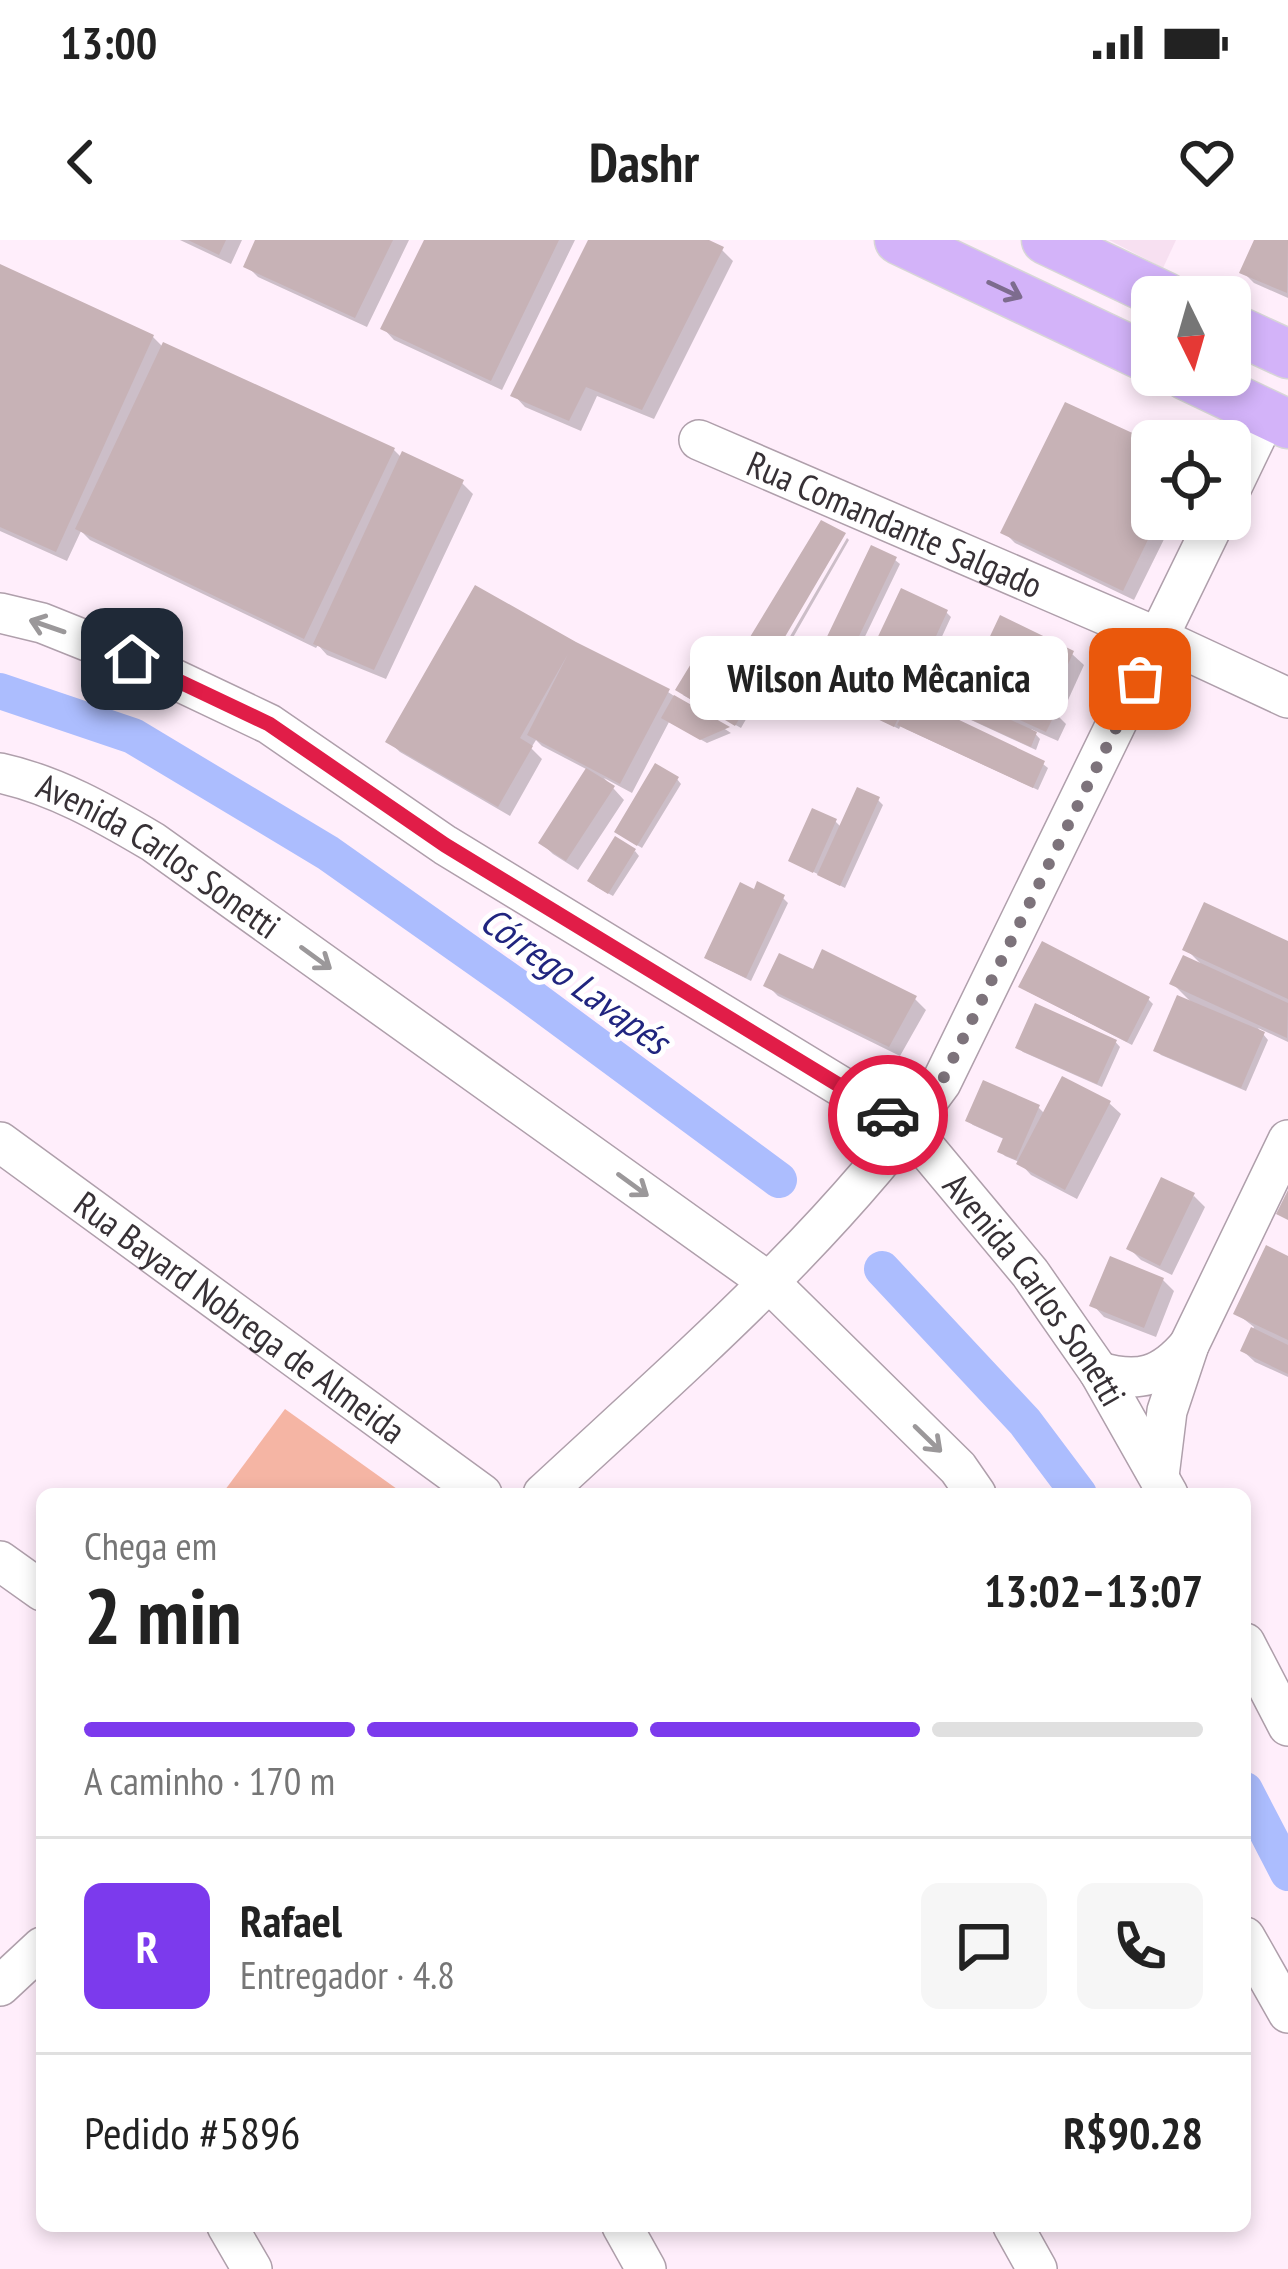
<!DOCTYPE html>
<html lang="pt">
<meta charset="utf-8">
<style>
:root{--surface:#fff;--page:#f6f6f6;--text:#222;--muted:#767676;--line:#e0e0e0;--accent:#7c3aed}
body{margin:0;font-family:"PT Sans Narrow",sans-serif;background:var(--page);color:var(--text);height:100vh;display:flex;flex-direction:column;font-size:45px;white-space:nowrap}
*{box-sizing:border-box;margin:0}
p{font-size:39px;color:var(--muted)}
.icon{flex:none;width:66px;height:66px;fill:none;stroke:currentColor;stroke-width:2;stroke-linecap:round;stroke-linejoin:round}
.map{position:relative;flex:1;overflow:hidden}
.side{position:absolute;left:36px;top:1248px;width:1215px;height:744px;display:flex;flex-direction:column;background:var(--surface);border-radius:18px;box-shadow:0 6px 18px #0003}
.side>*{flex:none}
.needle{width:78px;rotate:175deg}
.buttons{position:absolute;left:1131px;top:36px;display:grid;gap:24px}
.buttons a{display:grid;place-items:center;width:120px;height:120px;border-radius:18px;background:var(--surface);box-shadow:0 6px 18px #0003;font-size:60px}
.pin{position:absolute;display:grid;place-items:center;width:102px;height:102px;color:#fff;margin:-51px;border-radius:24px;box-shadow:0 6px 18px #0006}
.courier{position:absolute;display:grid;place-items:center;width:120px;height:120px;margin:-60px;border:9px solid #e11d48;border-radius:50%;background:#fff;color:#222;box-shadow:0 3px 15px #0007}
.bubble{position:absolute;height:84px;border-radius:18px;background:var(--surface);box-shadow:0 6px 18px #0003;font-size:39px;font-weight:700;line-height:84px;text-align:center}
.head em{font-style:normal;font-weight:700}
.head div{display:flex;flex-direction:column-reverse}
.head{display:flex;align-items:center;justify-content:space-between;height:204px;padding:0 48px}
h1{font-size:78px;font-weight:700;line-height:90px}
.bar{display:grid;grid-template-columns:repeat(4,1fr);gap:18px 12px;align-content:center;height:144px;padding:0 48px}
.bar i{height:15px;border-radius:9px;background:var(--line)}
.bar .active{background:var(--accent)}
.bar p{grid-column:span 4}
.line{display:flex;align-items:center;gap:30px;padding:0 48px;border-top:3px solid var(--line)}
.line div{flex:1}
.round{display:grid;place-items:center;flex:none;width:126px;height:126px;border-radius:18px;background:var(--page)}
.status{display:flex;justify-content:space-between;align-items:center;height:84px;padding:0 60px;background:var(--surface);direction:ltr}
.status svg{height:33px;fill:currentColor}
header{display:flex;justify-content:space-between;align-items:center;height:156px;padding:0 48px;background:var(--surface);font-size:54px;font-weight:700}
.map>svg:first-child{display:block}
</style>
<div class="status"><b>13:00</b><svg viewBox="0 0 49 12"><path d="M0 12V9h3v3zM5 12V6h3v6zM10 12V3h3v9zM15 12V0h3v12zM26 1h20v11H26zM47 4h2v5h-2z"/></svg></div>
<header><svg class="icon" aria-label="back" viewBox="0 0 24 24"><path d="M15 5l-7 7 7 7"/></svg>Dashr<svg class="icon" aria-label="heart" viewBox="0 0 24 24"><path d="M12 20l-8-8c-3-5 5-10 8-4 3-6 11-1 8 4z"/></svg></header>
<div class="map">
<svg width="1288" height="2029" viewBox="0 0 1288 2029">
<rect width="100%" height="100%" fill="#ffeefb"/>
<path fill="#f7e0f1" d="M1109 0H1176L1163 28Z"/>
<path fill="#f5b5a4" d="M285 1169 404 1254H222Z"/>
<path fill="#0003" d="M180 0H242L231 24Z
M258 0H409L367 87 258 37 247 26Z
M427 0H575L502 150 394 100 383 88Z
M591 0H702L722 10 733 21 654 179 597 156 581 191 525 167 514 155Z
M1258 0H1288V58L1254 43 1243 32Z
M0 27 153 97 164 108 394 210 402 218 462 243 473 254 386 439 327 415 318 405 316 408 90 300 81 291 67 321 0 291Z
M1152 206V279H1174L1134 360 1015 303 1004 292Z
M842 294 759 439 763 443 847 298 849 300 741 488 683 455 758 440V433Z
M895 320 900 324 829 471 807 459Z
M476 349 668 452 731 493 707 503 669 482 632 553 604 538 624 560 578 630 553 614 541 603 588 530 542 506 536 500 531 508 542 519 510 576 400 512 388 501Z
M946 372 951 377 933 416 1000 446 980 426 1072 414 1084 425 1063 471 1048 466 1066 484 1058 501 1031 489 1040 499 1036 510 958 474 954 469 960 457 938 447 925 433 912 461 1043 524 1048 528 1038 550 906 489 901 485 899 489 849 464Z
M677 539 681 544 642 608 622 596Z
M878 560 883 565 845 648 792 621 835 581 842 588Z
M635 611 639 616 613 656 595 646Z
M783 658 788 663 751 741 713 722Z
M1288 705V802L1258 788 1268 800 1246 851 1161 815 1156 810 1194 765 1173 744 1204 727 1186 709Z
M814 734 915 759 926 770 900 816 778 756 767 745Z
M1027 751 1148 759 1153 764 1132 805Z
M1112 798 1120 807 1102 847 1023 812 1018 807Z
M1109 863 1121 874 1077 959 1031 935 1019 922 1005 916 1000 911 1006 900 973 885 968 881 1039 868 1045 874Z
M1194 956 1205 967 1172 1035 1141 1020 1130 1009Z
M1288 1019V1137L1255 1122 1243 1111 1254 1087 1236 1073Z
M1163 1040 1174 1051 1156 1097 1104 1077 1093 1065Z"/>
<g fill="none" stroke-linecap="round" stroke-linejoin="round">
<path stroke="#acbdfe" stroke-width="36" d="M0 451 133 496 328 613 522 750 779 940
M882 1029 1025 1182 1079 1254
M1245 1550 1288 1633"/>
</g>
<path fill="#c7b2b6" d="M188 0H226L219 15Z
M255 0H393L355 78 243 27Z
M424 0H559L491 141 380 89Z
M588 0H709L724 7 642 170 586 147 569 181 510 156Z
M1254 0H1288L1287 53 1239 33Z
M0 24 154 95 56 312 0 287Z
M163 102 395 208 304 399 75 289Z
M1065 162 1152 202V279H1158L1123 351 1000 293Z
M402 211 464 240 374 430 313 404Z
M821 280 846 293 762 436 736 420Z
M871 305 897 317 824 469 799 455Z
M475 345 576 402 670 449 620 544 527 495 568 414 520 498 533 506 498 567 385 502Z
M901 348 948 370 894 487 846 464Z
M1000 375 1074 411 1051 462 976 426Z
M703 404 763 439 735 486 675 450Z
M934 413 1057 470 1046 492 924 436Z
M674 455 730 487 700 500 661 478Z
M957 455 1037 492 1031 507 950 470Z
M911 457 1045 521 1033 548 897 485Z
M655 523 679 537 637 606 614 592Z
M586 528 615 546 566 621 538 603Z
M857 547 880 557 840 646 817 635Z
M812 568 837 579 813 633 788 621Z
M615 596 636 609 608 654 587 641Z
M757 641 785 655 746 738 704 718 740 642 754 649Z
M1204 662 1288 701V759L1182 710Z
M1042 701 1150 757 1127 802 1018 747Z
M822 709 917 756 889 807 763 746 779 713 813 729Z
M1183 715 1288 763 1287 798 1169 744Z
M1177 755 1265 792 1241 848 1153 811Z
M1035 763 1117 800 1097 844 1015 808Z
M1062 836 1111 861 1065 950 1016 924Z
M983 840 1040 865 1016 920 997 912 1003 898 965 881Z
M1161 937 1195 953 1160 1026 1126 1009Z
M1288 950V980L1276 974Z
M1266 1005 1288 1016V1100L1233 1074Z
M1110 1016 1164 1038 1144 1088 1089 1066Z
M1251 1087 1288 1105V1134L1240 1111Z"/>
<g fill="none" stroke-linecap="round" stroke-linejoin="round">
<defs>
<g id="minor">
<path id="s1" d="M699 200 1159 398 1288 458"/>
<path d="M1230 251 1267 174"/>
<path id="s2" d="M0 373 42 383 132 419 269 484 445 605 909 888 1030 1033 1099 1132 1168 1254"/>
<path id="s3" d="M0 533C55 545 104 573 153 602L770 1043 958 1228 976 1254"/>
<path id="s4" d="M0 902 482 1254"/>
<path d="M1099 1132C1139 1143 1162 1137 1189 1105"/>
<path d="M1159 1236 1167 1171 1189 1105 1288 900"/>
<path d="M543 1254C683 1124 829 999 941 843L1216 279"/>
<path d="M0 1321 42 1351"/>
<path d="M1245 1403 1288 1486"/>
<path d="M1245 1697 1288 1773"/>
<path d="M0 1746 42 1707"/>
<path d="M227 1986 252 2029"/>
<path d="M622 1986 646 2029"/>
<path d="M1013 1986 1037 2029"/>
</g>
<path id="major" d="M899 0 1152 120
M1046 0 1166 57
M1230 87 1288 114
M1185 135 1288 184"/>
</defs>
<use href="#minor" stroke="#af9fab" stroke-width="42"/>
<use href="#major" stroke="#d7d6d7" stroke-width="51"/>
<use href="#minor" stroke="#fff" stroke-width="39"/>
<use href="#major" stroke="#d3b3f9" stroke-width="48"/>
</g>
<defs><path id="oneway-shaft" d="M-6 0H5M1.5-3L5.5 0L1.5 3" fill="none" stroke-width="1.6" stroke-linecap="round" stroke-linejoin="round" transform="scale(3)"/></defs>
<use stroke="#7d6c8e" href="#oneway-shaft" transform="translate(1005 50) rotate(25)"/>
<g stroke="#9b989a">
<use href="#oneway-shaft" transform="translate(47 386) rotate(-161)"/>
<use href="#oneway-shaft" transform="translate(316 718) rotate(36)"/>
<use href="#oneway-shaft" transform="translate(633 945) rotate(36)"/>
<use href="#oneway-shaft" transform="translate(928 1199) rotate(44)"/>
</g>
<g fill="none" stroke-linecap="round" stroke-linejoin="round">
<path stroke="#7d737b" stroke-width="12" stroke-dasharray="0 21.6" d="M888 875 909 888 941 843 1140 439"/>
<path stroke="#e11d48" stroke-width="15" d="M132 419 269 484 445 605 888 875"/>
</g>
<g text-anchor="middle" stroke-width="10" stroke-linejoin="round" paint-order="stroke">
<g font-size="36" fill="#373136" stroke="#fff">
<text dy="13" stroke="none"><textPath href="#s1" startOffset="213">Rua Comandante Salgado</textPath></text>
<text dy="13" stroke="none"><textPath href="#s3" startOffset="180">Avenida Carlos Sonetti</textPath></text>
<text dy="13" stroke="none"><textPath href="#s2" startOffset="1254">Avenida Carlos Sonetti</textPath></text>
<text dy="13" stroke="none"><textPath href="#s4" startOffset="297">Rua Bayard Nobrega de Almeida</textPath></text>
</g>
<g font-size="39" font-style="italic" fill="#20257f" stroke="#fff">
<text transform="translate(575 740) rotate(36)" y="14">Córrego Lavapés</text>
</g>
</g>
</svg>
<div class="buttons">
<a><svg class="needle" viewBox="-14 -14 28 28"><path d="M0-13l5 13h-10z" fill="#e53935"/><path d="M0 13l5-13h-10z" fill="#767676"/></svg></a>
<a><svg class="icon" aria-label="locate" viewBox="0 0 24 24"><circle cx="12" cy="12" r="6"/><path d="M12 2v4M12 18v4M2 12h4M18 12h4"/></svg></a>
</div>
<div class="pin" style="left:1140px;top:439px;background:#ea580c"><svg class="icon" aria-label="bag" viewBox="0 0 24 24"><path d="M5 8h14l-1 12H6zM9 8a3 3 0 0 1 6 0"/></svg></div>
<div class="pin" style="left:132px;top:419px;background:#1f2937"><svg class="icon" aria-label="home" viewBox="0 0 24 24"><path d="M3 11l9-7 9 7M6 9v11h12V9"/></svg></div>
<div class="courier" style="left:888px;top:875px"><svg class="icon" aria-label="car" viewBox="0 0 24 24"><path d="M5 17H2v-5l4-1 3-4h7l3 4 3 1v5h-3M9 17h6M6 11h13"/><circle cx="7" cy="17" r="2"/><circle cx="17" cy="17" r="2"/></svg></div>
<div class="bubble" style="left:690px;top:396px;width:378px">Wilson Auto Mêcanica</div>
<section class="side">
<div class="head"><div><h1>2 min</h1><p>Chega em</p></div><em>13:02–13:07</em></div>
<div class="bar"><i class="active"></i><i class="active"></i><i class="active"></i><i></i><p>A caminho · 170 m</p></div>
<div class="line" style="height:216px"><b class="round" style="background:var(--accent);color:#fff">R</b><div><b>Rafael</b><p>Entregador · 4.8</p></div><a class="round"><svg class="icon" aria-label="chat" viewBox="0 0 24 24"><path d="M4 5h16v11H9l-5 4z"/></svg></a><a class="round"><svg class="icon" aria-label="phone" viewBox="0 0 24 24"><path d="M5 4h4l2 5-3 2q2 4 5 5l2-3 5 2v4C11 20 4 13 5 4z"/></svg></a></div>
<div class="line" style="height:156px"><div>Pedido #5896</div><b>R$90.28</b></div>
</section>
</div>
